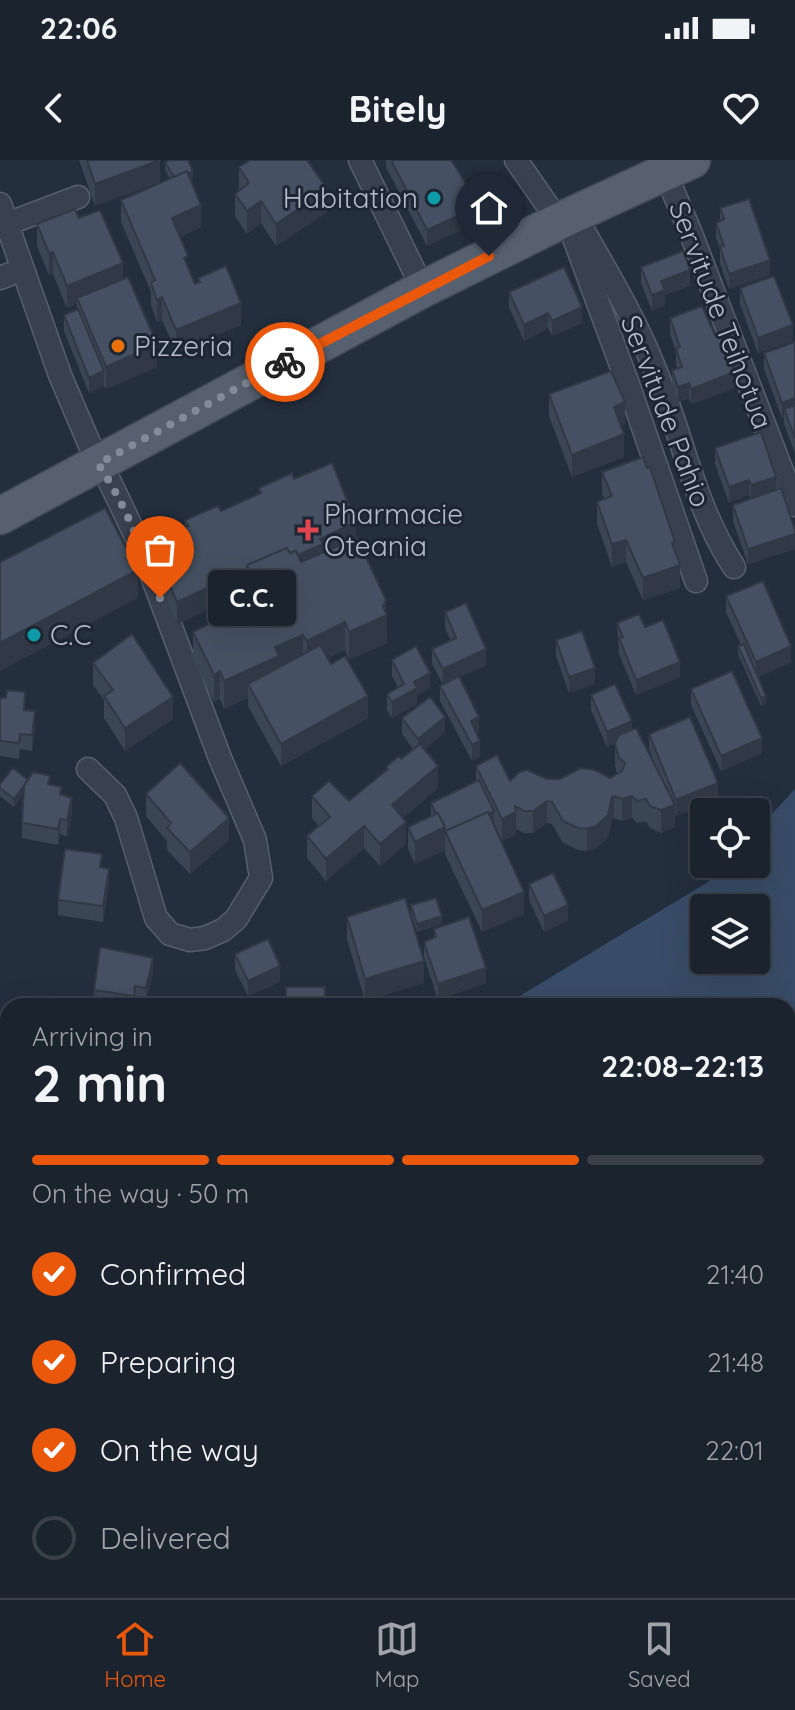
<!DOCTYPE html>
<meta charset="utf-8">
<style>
:root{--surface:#1b232e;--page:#282f3a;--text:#f1f3f6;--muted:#a0a4aa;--line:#39404a;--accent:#ea580c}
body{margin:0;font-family:Quicksand,sans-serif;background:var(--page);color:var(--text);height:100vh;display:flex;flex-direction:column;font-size:30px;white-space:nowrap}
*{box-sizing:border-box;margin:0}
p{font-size:26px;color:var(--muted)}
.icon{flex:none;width:44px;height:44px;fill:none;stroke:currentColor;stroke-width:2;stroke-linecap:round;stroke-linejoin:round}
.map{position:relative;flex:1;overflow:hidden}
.details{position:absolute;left:0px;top:838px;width:796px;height:600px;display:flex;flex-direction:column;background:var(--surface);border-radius:24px 24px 0 0;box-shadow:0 8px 32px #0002,0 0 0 2px var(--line)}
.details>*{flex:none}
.controls{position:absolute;left:690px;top:638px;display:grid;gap:16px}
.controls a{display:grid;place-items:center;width:80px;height:80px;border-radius:8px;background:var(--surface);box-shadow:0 8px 32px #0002,0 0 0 2px var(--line);font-size:40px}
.pin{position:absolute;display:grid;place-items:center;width:68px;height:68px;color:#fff;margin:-82px -34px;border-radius:50% 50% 50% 0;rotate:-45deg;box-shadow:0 0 8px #0007}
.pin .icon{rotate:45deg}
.courier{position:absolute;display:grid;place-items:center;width:80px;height:80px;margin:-40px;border:6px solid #ea580c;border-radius:50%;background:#fff;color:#222;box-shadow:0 2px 10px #0007}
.bubble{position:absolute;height:56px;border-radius:8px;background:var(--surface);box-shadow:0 8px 32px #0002,0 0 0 2px var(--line);font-size:26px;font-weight:800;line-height:56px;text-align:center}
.headline em{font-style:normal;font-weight:800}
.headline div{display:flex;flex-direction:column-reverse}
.headline{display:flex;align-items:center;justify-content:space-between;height:136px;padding:0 32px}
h1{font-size:52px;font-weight:800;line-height:60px}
.bar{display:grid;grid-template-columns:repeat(4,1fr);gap:12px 8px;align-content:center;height:96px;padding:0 32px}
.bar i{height:10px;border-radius:6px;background:var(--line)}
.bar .active{background:var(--accent)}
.bar p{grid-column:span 4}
ol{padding:0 32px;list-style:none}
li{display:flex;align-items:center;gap:24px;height:88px}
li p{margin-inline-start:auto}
li .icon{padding:8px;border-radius:50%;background:var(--accent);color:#fff;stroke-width:4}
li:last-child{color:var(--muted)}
li i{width:44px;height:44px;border:4px solid var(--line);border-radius:50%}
.status{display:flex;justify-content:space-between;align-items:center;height:56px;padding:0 40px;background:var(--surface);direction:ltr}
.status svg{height:22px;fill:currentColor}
header{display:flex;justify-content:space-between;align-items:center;height:104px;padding:0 32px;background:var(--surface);font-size:36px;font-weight:800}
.menu{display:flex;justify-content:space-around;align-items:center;height:112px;border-top:2px solid var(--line);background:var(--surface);font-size:22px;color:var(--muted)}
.menu a{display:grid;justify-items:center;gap:4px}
.menu .active{color:var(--accent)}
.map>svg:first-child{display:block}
</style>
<div class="status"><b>22:06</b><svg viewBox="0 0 49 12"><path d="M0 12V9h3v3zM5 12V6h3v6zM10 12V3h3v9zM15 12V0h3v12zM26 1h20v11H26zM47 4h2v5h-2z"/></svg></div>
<header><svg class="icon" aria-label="back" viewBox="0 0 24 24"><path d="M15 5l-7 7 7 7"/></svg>Bitely<svg class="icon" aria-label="heart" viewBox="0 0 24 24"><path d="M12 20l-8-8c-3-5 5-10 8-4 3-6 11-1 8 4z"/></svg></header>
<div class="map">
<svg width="795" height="1438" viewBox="0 0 795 1438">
<rect width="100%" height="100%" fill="#242f3e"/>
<path fill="#394c67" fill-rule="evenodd" d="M795 629V1438H0V1224L8 1223V1430H788V846H503L708 722 725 704H756V671ZM704 748H756V800H704Z"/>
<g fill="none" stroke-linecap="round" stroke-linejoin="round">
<defs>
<path id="street" d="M360 0 423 129
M516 0 559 62
M660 1 690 71 795 345
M0 44 60 215 98 304 108 318 141 387 220 598 255 680 261 718 236 759 223 770 205 778 190 780 170 774 156 758 126 658 115 635 88 609
M574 54C602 104 633 154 654 207 682 273 694 346 734 407
M7 64 78 37
M571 70 628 224 696 421
M0 118 23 109"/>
<path id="primary" d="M0 356 423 129 566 58 692 0"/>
</defs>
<use href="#street" stroke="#565f6c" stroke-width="25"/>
<use href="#primary" stroke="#414a57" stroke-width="39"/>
<use href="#street" stroke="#38414e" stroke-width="22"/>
<use href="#primary" stroke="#56606e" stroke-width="36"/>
</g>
<path fill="#3b4654" d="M79 0H160V22L95 46Z
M386 0H451L480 61 427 86 386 7Z
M165 2 193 19 191 20 201 67 180 77 188 109 195 124 198 122V118L241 165 176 192 162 160 157 162 151 145V132L121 62V40L170 19 165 10Z
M239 7 327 52 276 86 261 63 247 74 235 56V34L239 30Z
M720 48 770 115 729 129 720 103V88L716 78V63L720 61Z
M79 58 123 119 157 207 106 229 104 226 89 233 64 171V155L77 150V144L67 148 53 114 49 115 37 86V64Z
M641 107 690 126 665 135V145L652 151 641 123Z
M740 128 793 181 758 193 740 144Z
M509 132 582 163 552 176 548 168 524 181 509 147Z
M670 158 735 228 691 244 689 238 678 242 672 225V210L677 208 676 204V192L670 174Z
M795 182V293L784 264V258H782L764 209V193Z
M549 234 625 264 621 266 624 297 572 317 549 256Z
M715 288 776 330 795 370V389L748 404 733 361V345L751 339 749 335 729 343 715 304Z
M602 312 675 392 680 428 643 440 626 402 612 407 597 364V342L604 339 602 334Z
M294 319 356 379 386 452 387 483 349 500 345 490 328 498 368 558 281 606 248 546V538L224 549 220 539 214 542 193 500V472L217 460 216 450 214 447 177 464 151 405V383L185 368V360L221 351 259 334V328Z
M726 436 791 502 758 517 766 544 761 546 738 494V486L741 485 726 452Z
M445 452 486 505 459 517 479 573 477 574 480 597 472 601 440 541V526L443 524 432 504V489L451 481 445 468Z
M617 463 645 467 680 517 636 535 619 494Z
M556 480 595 524 569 533 556 496Z
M392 500 430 528 417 535V544L392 558 387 550V534L398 527 392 516Z
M93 503 173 559 125 591 104 558V540L93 525Z
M691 529 762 593 721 611 691 545Z
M591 535 632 570 656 607 649 589V574L718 639 676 656 675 653V667L661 673 650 668 646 662 637 663 632 658 622 661 614 658 612 659 608 678 596 688 587 691 578 690 563 683 552 664 547 663 533 673H524L516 669V674L502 681 494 663 524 754 482 772 445 694V690L415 704 408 689V667L431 656V643L476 621V606L510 621 610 618 617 614 615 605V584L607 587 591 550Z
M0 538 35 566 32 591 20 589 19 599 0 596Z
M402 558 445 572 424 589 438 628 403 658 406 684 380 706 364 688 326 721 307 698V676L319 666 312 658V636L349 641 386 611V607L401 599 413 589 402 574Z
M28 620 50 625 62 635 72 653 67 676 60 674 58 685 22 678 23 635 14 647 0 636V624Z
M146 634 229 680 190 714 167 690V681L146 656Z
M102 708 109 724 103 762 58 755V740Z
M529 724 568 760 544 772 529 740Z
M411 745 442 764 417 772 411 753Z
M347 757 424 823 365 841 347 779Z
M434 769 486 823 438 840 424 797V782L434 778Z
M235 794 280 822 248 836 235 810Z
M153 813 146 843 135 841V846L94 845V830Z
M8 959V1042L0 1026V963Z"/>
<path fill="#303945" d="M160 0V22L95 46V24Z
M193 11V19L175 28V20Z
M327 29V52L276 86V64Z
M261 41V63L247 74V51Z
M201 45V67L172 80V58Z
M480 46V61L427 86V70Z
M53 92V114L49 115V93Z
M770 100V115L729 129V114Z
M123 103V125L77 138V144L67 148V126Z
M690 110V126L665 135V145L652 151V135L661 121Z
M162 137V160L157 162V140Z
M241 143V165L176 192V170Z
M582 147V163L552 176V161Z
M548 153V168L524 181V165Z
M793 165V181L758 193V178Z
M157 184V207L106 229V207Z
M104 211V227L89 233V218Z
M735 212V228L691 244V229Z
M689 223V238L678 242V227Z
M795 238V254L784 249V258H782V243Z
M625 242V264L614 270V247Z
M624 274V297L572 317V295Z
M776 317V332L751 341V325Z
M749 320V335L729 343V327Z
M356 362V384L323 407 290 399 320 379Z
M795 374V389L748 404V389Z
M626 380V402L612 407V384Z
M680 405V428L643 440V418Z
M138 410V438L0 511V483Z
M214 425V447L177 464V442Z
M386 440 387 483 349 500V472L383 446Z
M345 462V490L307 509V481Z
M303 475V503L248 524V538L224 549V521L275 487Z
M791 486V502L756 518V502Z
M486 489V505L443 524V509Z
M680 502V517L636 535V520Z
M595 508V524L569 533V517Z
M220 511V539L214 542V515Z
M430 513V528L417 535V544L392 558V542L414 522Z
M368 536V558L281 606V584Z
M766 536V544L761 546V538Z
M173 537V559L125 591V568Z
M35 551V566L32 591V575Z
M445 557V572L418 595V579Z
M479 557V573L471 577V561Z
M632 561V576L607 587V572Z
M762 578V593L721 611V596Z
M480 581V597L472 601V585Z
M438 606V628L392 667V645Z
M29 620V628L14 647V639Z
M718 623V639L676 656V640Z
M614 636V658L612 659 608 678 596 688 587 691V669L612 637Z
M632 636V658L622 661V639Z
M72 638V653L67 676V660Z
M547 641V663L533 673V651Z
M675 645V667L661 673V650Z
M494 651V667L486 655Z
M516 652V674L502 681V659Z
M229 658V680L190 714V692Z
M60 659V674L58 685V669Z
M406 662V684L380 706V684Z
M364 666V688L326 721V699Z
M445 667V690L415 704V682Z
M109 709V724L103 762V746Z
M524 732V754L482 772V750Z
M568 745V760L544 772V756Z
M442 756V764L417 772V764Z
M153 798V813L146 843V828Z
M424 801V823L365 841V819Z
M280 806V822L248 836V821Z
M486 808V823L438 840V824Z"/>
<path fill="#455162" stroke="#303945" stroke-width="2" d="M87 0H160L95 24Z
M170 0H188L193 11 188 14 187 11 174 17 165 2Z
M250 0H307L327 29 276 64 261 41 247 51 235 34 249 23 239 7Z
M391 0H451L480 46 427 70Z
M187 11 201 45 172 58 188 96 184 98 195 124 200 122 198 118 226 106 241 143 176 170 162 137 157 140 151 123 155 120 121 40Z
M749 39 770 100 729 114 720 87 724 86 716 63 724 59 720 48Z
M75 49 79 58 100 50 123 103 67 126 53 92 49 93 37 64Z
M683 91 690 110 661 121 665 130 652 135 641 107Z
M564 107 582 147 552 161 548 153 524 165 509 132Z
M774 116 793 165 758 178 740 128Z
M128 117 157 184 106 207 77 138Z
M702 146 715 175 720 173 735 212 691 229 689 223 678 227 672 210 682 207 676 188 680 187 670 158Z
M78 149 104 211 89 218 64 155Z
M795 182V238L782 243 764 193Z
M611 211 625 242 614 247 624 274 572 295 549 234Z
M795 245V278L784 249Z
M761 272 776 317 751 325 749 320 729 327 715 288Z
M643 297 647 308 650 307 675 382 672 383 680 405 643 418 626 380 612 384 597 342 612 336 602 312Z
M332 303 356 362 320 379 323 384 298 395 296 391 290 393 287 388 247 405V411L224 422V426L217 430 214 425 177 442 151 383 188 366 185 360 218 346 221 351 261 333 259 328 292 313 294 319Z
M781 328 795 370V374L748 389 733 345Z
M105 348 138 410 0 483V402Z
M357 378 386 440 383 446 387 455 349 472 345 462 307 481 303 475 275 487 279 496 224 521 220 511 214 515 193 472 227 455 216 430 225 426 224 422 249 410 247 405 287 388 290 393 296 391 301 402Z
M763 421 791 486 756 502 726 436Z
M466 443 486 489 443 509 432 489 456 478 445 452Z
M639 454 645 467 663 460 680 502 636 520 619 478 623 477 617 463Z
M582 471 595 508 569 517 556 480Z
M132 474 173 537 125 568 104 536 113 530 93 503Z
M744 484 766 536 761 538 738 486Z
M320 485 331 504 345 496 368 536 281 584 248 524Z
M416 486 430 513 414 522 417 528 392 542 387 534 404 524 392 500Z
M732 511 762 578 721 596 691 529Z
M459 516 479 557 471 561 480 581 472 585 440 526Z
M615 524 632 561 607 572 591 535Z
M7 530 25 532 24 550 35 551 32 575 20 574 19 583 0 581V538H6Z
M430 537 445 557 418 579 402 558Z
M690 557 718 623 676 640 649 574Z
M636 568 675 645 661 650 650 646 646 639 637 641 632 636 622 639 614 636 612 637 608 655 596 666 587 669 578 668 563 661 552 642 547 641 533 651H524L515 646 516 652 502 659 476 606 497 595 510 621 520 612 527 610 547 619H560L581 608 595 610 610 618 622 611 625 603 619 598 615 583 619 575Z
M420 584 438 606 392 645 406 662 380 684 364 666 326 699 307 676 330 657 312 636 329 621 349 641 388 609 386 607 399 596 401 599Z
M180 603 229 658 190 692 167 668 171 663 146 634Z
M13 608 28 620 14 639 0 628V624Z
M33 612 50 616 48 624 62 627 60 634 72 638 67 660 60 659 58 669 22 663 24 625Z
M479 620 494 651 489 654 488 652 445 671V675V667L438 653 436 654 431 643Z
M488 652 524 732 482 750 445 671Z
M438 653 445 667 415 682 408 667Z
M65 689 102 694 100 707 109 709 103 746 58 740Z
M553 713 568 745 544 756 529 724Z
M405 738 424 801 365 819 347 757Z
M436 738 442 756 417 764 411 745Z
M469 757 486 808 438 824 424 782 436 777 434 769Z
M268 779 280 806 248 821 235 794Z
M100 787 153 798 146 828 135 826 134 836 94 830Z
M286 827H325V845L336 846H286Z
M8 959V1019L0 1004V963Z"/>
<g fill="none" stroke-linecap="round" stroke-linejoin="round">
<path stroke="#828b98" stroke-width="8" stroke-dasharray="0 14.4" d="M160 438C143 392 126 344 98 304L285 202"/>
<path stroke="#ea580c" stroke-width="10" d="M285 202 489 96"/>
</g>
<g fill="#0f9aa8" stroke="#1d2633" stroke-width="3">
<circle cx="434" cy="38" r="8"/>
<circle cx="34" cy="475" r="8"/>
</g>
<circle fill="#e8710a" stroke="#1d2633" stroke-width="3" cx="118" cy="186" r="8"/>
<path fill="#e0444e" stroke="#1d2633" stroke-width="3" d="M304 358h8v8h8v8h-8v8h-8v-8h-8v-8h8z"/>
<g text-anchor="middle" stroke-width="6" stroke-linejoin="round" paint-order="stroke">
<g font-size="28" fill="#b4bcc9" stroke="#1d2633" text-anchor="start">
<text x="418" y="48" text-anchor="end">Habitation</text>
<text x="134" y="196">Pizzeria</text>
<text x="324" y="364">Pharmacie<tspan x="324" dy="32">Oteania</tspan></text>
<text x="50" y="485">C.C</text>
</g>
<g font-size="28" fill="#b4bcc9" stroke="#1d2633">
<text transform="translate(721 155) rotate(69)" y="10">Servitude Teihotua</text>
<text transform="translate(666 251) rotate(69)" y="10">Servitude Pahio</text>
</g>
</g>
</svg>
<div class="controls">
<a><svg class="icon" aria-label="locate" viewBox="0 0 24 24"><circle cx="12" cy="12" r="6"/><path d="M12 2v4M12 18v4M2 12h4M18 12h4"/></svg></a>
<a><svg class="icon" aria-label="layers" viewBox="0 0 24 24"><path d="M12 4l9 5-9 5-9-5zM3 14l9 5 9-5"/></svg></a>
</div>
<div class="pin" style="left:160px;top:438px;background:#ea580c"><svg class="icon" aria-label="bag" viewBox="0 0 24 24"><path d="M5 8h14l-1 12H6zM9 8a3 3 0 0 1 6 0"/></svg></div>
<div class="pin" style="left:489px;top:96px;background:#1f2937"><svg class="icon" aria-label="home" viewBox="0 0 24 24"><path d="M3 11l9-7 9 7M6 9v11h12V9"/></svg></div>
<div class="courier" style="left:285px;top:202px"><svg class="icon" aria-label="bike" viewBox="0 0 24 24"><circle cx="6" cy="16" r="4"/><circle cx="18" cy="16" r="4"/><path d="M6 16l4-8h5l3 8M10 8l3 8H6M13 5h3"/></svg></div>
<div class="bubble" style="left:208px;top:410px;width:88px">C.C.</div>
<section class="details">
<div class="headline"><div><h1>2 min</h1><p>Arriving in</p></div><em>22:08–22:13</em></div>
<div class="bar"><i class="active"></i><i class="active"></i><i class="active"></i><i></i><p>On the way · 50 m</p></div>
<ol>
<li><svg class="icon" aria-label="check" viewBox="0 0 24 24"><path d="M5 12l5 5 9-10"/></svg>Confirmed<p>21:40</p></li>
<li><svg class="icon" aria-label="check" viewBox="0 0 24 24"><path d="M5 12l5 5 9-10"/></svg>Preparing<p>21:48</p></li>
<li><svg class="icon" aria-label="check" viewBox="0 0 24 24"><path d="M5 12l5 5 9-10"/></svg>On the way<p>22:01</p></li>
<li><i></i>Delivered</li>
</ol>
</section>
</div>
<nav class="menu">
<a class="active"><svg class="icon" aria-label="home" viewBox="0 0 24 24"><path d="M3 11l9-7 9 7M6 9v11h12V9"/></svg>Home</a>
<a><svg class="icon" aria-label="map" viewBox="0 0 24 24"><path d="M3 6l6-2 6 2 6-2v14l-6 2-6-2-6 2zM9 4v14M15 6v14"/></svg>Map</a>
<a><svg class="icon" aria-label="saved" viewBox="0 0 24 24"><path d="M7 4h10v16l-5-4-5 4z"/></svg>Saved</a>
</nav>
